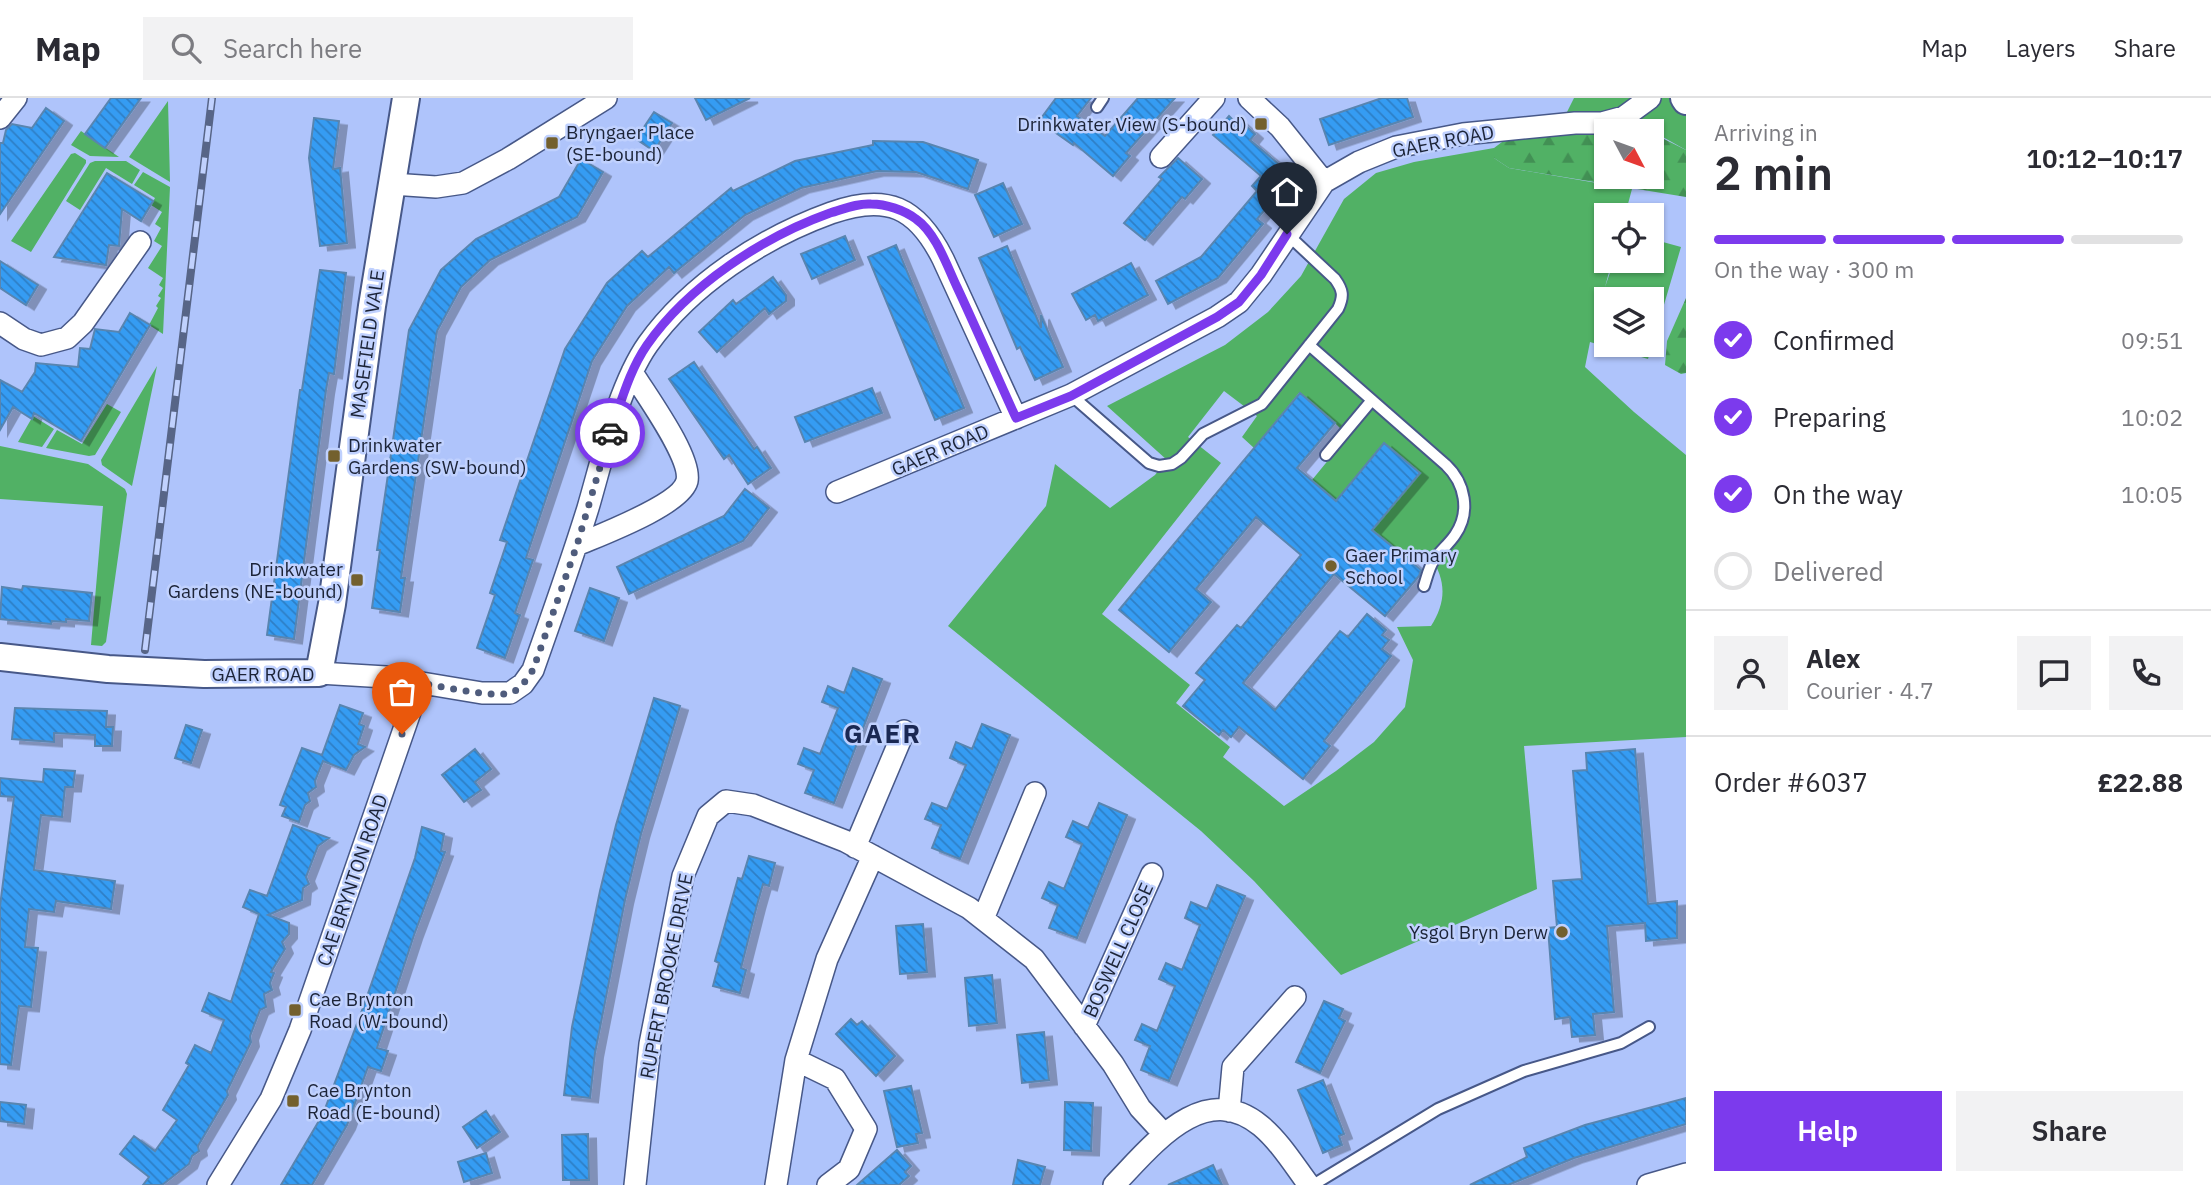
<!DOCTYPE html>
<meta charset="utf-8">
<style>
:root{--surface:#fff;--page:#f2f2f3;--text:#2b2b33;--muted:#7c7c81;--line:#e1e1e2;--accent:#7c3aed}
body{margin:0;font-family:"IBM Plex Sans",sans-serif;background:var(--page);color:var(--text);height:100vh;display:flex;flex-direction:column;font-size:26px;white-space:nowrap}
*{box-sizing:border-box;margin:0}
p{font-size:23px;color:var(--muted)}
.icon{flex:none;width:38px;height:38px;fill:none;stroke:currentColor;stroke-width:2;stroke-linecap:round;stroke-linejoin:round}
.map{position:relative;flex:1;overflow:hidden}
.panel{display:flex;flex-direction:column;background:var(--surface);width:525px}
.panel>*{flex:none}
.needle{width:46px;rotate:131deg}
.controls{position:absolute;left:1594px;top:21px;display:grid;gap:14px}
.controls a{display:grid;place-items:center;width:70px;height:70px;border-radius:0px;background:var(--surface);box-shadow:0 2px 5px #0004;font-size:35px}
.pin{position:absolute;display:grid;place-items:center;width:60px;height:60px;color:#fff;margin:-72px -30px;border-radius:50% 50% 50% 0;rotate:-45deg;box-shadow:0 0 7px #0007}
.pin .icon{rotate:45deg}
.courier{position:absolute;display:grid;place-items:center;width:70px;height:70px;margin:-35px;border:5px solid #7c3aed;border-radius:50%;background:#fff;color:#222;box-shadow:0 2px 9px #0007}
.headline em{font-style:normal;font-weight:600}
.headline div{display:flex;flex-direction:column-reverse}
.headline{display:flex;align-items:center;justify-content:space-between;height:119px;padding:0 28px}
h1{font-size:46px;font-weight:600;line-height:52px}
.bar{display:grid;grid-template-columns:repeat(4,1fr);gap:10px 7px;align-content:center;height:84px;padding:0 28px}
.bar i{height:9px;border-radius:5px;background:var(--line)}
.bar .on{background:var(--accent)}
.bar p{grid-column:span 4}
.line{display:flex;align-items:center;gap:18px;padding:0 28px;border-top:2px solid var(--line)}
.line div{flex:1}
.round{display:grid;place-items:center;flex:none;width:74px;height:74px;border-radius:0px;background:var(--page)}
ol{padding:0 28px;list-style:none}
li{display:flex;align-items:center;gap:21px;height:77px}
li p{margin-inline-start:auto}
li .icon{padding:7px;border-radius:50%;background:var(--accent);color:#fff;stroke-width:4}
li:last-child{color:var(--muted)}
li i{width:38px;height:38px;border:4px solid var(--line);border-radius:50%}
.action{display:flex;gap:14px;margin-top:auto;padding:14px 28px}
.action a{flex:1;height:80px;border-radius:0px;background:var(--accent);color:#fff;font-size:28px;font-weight:600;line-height:80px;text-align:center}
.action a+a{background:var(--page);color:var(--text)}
header{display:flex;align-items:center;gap:42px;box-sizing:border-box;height:98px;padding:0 35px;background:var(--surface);border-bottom:2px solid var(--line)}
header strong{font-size:33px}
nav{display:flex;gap:38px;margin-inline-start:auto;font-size:24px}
.search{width:490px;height:63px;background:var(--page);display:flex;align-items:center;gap:18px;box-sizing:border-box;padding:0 24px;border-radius:0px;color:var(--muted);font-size:26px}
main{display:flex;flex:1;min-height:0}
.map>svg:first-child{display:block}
</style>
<header>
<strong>Map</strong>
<div class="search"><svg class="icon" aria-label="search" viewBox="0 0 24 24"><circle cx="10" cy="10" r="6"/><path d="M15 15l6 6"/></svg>Search here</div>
<nav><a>Map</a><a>Layers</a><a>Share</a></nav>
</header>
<main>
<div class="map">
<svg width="1686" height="1087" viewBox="0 0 1686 1087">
<defs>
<pattern id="forest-firs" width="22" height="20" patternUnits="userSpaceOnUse" patternTransform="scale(1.75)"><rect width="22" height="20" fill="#51b165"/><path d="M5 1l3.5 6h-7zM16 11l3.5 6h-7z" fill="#429054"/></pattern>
<pattern id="building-back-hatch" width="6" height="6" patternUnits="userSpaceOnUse" patternTransform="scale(1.75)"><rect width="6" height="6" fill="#369cf3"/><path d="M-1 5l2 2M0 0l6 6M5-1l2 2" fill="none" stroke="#2d7fc6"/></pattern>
<filter id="shadow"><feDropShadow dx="8" dy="4.5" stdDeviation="0" flood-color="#0004"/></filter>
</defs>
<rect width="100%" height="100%" fill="#afc4fb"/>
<path fill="#51b165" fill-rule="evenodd" d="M1574 0H1686V52L1652 33H1606V37L1587 36 1575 25 1561 26Z
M168 3 170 84 129 59Z
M81 33 119 59 90 58 71 47Z
M1494 50V60L1509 70 1632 91 1625 117H1606V163H1612L1605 189 1614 163H1652V141L1681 149 1648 261 1590 244 1585 269 1634 314 1686 357V639L1524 648 1537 791 1341 877 1254 783 1201 733 948 528 1046 408 1055 366 1110 410 1155 377 1167 362 1107 308 1225 247 1268 214 1301 178 1344 101 1376 75 1414 64ZM1606 201H1652V247H1606ZM1224 293 1257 318 1242 339 1254 350 1299 295 1335 325 1348 338 1312 382 1336 403 1384 345 1420 375 1372 432 1407 461 1430 458C1447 483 1446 504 1431 528L1397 529 1413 562 1405 609 1374 644 1336 673 1284 708 1223 659 1230 649 1176 605 1190 587 1102 516 1221 365 1188 339Z
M75 55 86 62V65L31 154 11 143 71 56Z
M95 63H126L140 72 132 86 106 70 80 112 66 103 90 65Z
M143 74 170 89 163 236 149 227 158 210 156 208 161 200 158 198 163 190 159 187 163 180 148 170 162 148 154 143 161 130 155 126 162 114 151 107 155 100 134 87Z
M157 268 132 388 102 367 101 362Z
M107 306 121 314 95 357 89 358 46 350 57 332 82 346Z
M33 318 54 331 42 349 18 344Z
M0 348 88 366 125 391 127 396 106 544 102 548 91 547 103 408 0 401Z"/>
<path fill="url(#forest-firs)" d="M1558 34 1606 37V79H1652V35L1686 52V99L1509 70 1494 60V50L1506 41Z
M1686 200V275L1681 276 1665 267 1667 243Z"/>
<path fill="url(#building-back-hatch)" stroke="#5985b0" stroke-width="2" filter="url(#shadow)" d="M111 0H141L105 50 85 36Z
M695 0H750L706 22Z
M1056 0H1091L1077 18 1105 38 1138 0H1175L1126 55 1130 58 1113 78 1074 45 1073 47 1039 23Z
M1382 0H1407L1413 19 1329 47 1320 21Z
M46 10 64 23 0 116V45H3L6 32 12 26 32 30Z
M654 14 672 25 654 53 636 41Z
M1229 18 1234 23 1237 20 1255 36 1250 42 1293 78 1257 121 1263 126 1218 180 1168 206 1156 183 1201 159 1257 93 1252 88 1261 78 1213 37Z
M314 20 339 23 333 71 340 70 347 145 320 148 309 60Z
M873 43 923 44 978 62 968 91 916 74 877 73 801 90 745 117 674 175 669 169 627 208 592 263 526 460 533 462 515 515 520 517 505 560 477 550 495 497 490 495 507 444 500 442 565 251 607 185 642 153 648 159 731 90 733 93 795 63 873 47Z
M1178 60 1202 81 1185 101 1182 99 1145 142 1124 125 1162 81 1159 79Z
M581 61 603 74 577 119 490 162 461 189 437 233 401 480H405L400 514 372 510 380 452H377L409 232 441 172 476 141 559 99Z
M107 75 153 103 141 123 122 111 119 148 109 147 106 167 54 159Z
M1003 85 1022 126 994 139 975 97Z
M845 138 855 162 812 181 801 156Z
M896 147 964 310 935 322 868 159Z
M1007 148 1041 230V217L1063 269 1035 282 1020 249 1017 251 979 160Z
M0 163 38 187 26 207 0 190Z
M1131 165 1148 197 1098 223 1095 217 1086 222 1072 196Z
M320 172 346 175 334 276 329 275 326 292 294 541 267 537 300 292H302Z
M773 179 786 197V203L769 216 765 210 717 254 699 234 733 202 736 206Z
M130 215 150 227 81 343 34 315 32 321 13 309 0 332V282L22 294 35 274 36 265 78 269 80 250 90 251 95 231 119 234Z
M694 264 754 351 757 349 771 370 748 386 729 357 724 361 669 281Z
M872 290 882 315 805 344 795 319Z
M1300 295 1335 325 1297 370 1336 403 1384 345 1420 375 1372 432 1421 472 1419 478 1385 518 1334 476 1243 585 1275 612 1340 533 1348 539 1367 516 1386 532 1382 537 1389 542 1382 551 1391 558 1324 643 1330 648 1303 681 1239 629 1231 639 1223 632 1219 637 1183 608 1205 582 1196 575 1237 527 1241 530 1301 457 1256 419 1196 491 1211 504 1169 554 1119 512Z
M745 391 769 410 743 443 629 496 617 469 724 418Z
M23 488 92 495 89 523 66 521V524L52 523 51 526 0 521 2 489 22 492Z
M590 490 619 500 604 543 575 533Z
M853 570 882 581 834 705 805 695 814 672 798 666 804 650 820 656 838 610 822 604 828 588 844 595Z
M654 600 680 608 641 736 625 802 595 955 590 1000 564 997 572 929 600 793 616 727Z
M340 607 363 615 359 626 364 628 358 646 365 649 354 657 346 672 323 663 315 683 316 689 308 695 310 703 305 707 299 724 282 718 286 709 280 707 302 650 322 657Z
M15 610 107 613 106 629H113L112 648H95V637L54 635V644L12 641Z
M982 626 1010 637 960 761 932 750 941 727 925 721 932 705 947 711 966 667 950 660 956 644 972 651Z
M186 627 202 632 191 665 175 660Z
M475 651 491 671 475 684 481 692 464 704 442 677Z
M1635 651 1648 806 1677 803V840L1646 843 1645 825 1607 828 1614 914 1593 916 1595 937 1572 939 1570 919 1555 921 1548 830 1557 829 1553 783 1582 781 1573 673 1587 672 1586 655Z
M44 671 75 673 73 689H65L62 719 41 717 34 772 115 783 111 811 56 803 54 814 29 811 25 849 38 850 31 909 19 908 11 967 0 966V808L14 699 0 698V680L43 684Z
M1099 705 1127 717 1077 840 1049 830 1058 807 1042 800 1049 784 1064 791 1082 746 1066 739 1073 723 1088 730Z
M293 727 329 740 318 748 306 779 309 786 303 790 302 802 268 817 289 825V836L282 844 285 851 271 874 274 875 270 885 272 892 264 896 266 909 260 912 250 938 251 944 227 993 228 997 198 1048 199 1053 192 1058 189 1066 162 1087H143L149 1079 120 1056 134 1038 155 1053 177 1022 163 1012 189 967 186 965 195 947 211 955 224 922 202 913 209 895 231 904 259 816 243 809 250 792 267 798Z
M422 729 444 736 441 753 445 754 414 837 377 950 388 953 381 973 368 969 347 1027 312 1087H281L323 1016 364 907 415 760Z
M749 758 775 765 769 788 763 786 757 807 741 870 746 872 740 895 713 888 719 865 715 863 738 780 742 781Z
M1217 787 1245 798 1169 983 1141 972 1150 948 1135 942 1142 926 1157 933 1175 888 1159 881 1166 865 1182 872 1200 827 1185 820 1191 804 1207 811Z
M923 826 927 874 900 876 896 828Z
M992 877 997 925 969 928 965 880Z
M1324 903 1343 911 1339 920 1345 923 1320 975 1296 964Z
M851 921 857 927 862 923 895 958 876 978 836 936Z
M1044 934 1049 982 1022 985 1017 937Z
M1323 982 1344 1036 1339 1038 1342 1047 1323 1055 1298 992Z
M911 988 922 1035 916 1036 918 1045 897 1049 884 993Z
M1686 1000V1026L1574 1060 1508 1087H1470L1527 1059 1524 1050 1585 1027Z
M0 1004 26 1007 24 1026 0 1023Z
M1065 1004 1093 1005 1091 1053 1064 1052Z
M486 1013 500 1034 477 1050 463 1029Z
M588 1036 589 1082H563L562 1037Z
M897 1052 911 1068 905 1074 909 1078 899 1087H857Z
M486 1055 492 1075 464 1084 458 1064Z
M1018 1062 1045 1069 1040 1087H1013Z
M1213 1067 1222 1087H1168Z"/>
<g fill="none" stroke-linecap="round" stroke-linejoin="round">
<defs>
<path id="service" d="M1097 9 1103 0
M1309 247 1446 367C1465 385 1471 414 1455 437 1449 446 1440 453 1434 462 1429 469 1427 479 1424 488
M1071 297 1149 365 1159 368 1172 366 1181 360 1203 336 1262 306 1338 211C1344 198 1343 192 1335 181L1287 136
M1326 357 1372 302
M1313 1087 1438 1011 1524 973 1621 945 1649 929"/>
<path id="minor" d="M1249 0 1280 29 1324 84
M0 20 16 0
M1161 59 1214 0
M392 86 436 89 463 85 508 61 606 0
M0 225 24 241 41 247 67 240 83 225 140 144
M837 394 1071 297 1217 219 1239 204 1261 177 1324 84 1359 64 1396 49 1463 36 1575 25H1602L1624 19 1650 0
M577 447C600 437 681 407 687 383 692 359 645 296 632 274
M319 575 386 579 482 595H510L523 586 533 572C552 518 571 465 588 410 602 362 619 287 648 246 691 186 762 140 831 115 887 95 917 109 943 161L1016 320
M855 749 904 633
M983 821 1035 695
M1084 928 1152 776
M796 962 835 981 866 1031 849 1071 828 1087
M1229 1013 1233 969 1295 899
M218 1087 271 1001 300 932 420 585
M635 1087 650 946 683 778 708 718 726 703 753 707 845 743 969 810 1034 861 1113 966 1140 1010 1164 1036
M776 1087 796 962 827 861 873 758
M1114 1087C1151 1049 1203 980 1261 1028 1280 1044 1294 1067 1309 1087
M1648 1087 1686 1076"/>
<path id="tertiary" d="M1684 0 1686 3
M0 559 108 571 204 576 319 575 332 506 372 208 406 0"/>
</defs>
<use href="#service" stroke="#475888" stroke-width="14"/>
<use href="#minor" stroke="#475888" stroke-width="24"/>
<use href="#tertiary" stroke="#475888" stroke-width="30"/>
<use href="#service" stroke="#fff" stroke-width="10"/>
<use href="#minor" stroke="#fff" stroke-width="21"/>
<use href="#tertiary" stroke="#fff" stroke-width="26"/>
<defs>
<path id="rail" d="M145 552 212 0"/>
</defs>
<use href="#rail" stroke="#576587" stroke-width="8"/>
<use href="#rail" stroke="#c0d1fe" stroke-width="5" stroke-dasharray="16" stroke-linecap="butt"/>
</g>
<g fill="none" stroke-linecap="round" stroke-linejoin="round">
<path stroke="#4f5c7c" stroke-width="7" stroke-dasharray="0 12.6" d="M402 636 420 585C439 588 494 600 510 595 521 592 527 580 533 572L577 447 610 335"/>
<path stroke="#7c3aed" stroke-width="9" d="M610 335C621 305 629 273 647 247 688 188 763 139 830 115 844 111 857 105 871 106 886 106 904 112 916 121 936 135 947 168 957 189 977 232 996 276 1016 320L1071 298 1217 219 1239 204 1261 177 1287 136"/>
</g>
<g fill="#73602e" stroke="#c0d1fe" stroke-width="2.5">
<rect x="1254" y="19" width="14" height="14" rx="3.5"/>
<rect x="545" y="38" width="14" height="14" rx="3.5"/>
<rect x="327" y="351" width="14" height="14" rx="3.5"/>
<circle cx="1331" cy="468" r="7"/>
<rect x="350" y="475" width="14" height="14" rx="3.5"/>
<circle cx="1562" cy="834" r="7"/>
<rect x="288" y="905" width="14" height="14" rx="3.5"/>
<rect x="286" y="996" width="14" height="14" rx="3.5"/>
</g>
<g text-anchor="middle" stroke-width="5" stroke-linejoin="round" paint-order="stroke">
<g font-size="19" fill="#1c2438" stroke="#c0d1fe" text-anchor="start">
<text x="1247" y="33" text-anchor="end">Drinkwater View (S-bound)</text>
<text x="566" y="41">Bryngaer Place<tspan x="566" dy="22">(SE-bound)</tspan></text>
<text x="348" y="354">Drinkwater<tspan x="348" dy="22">Gardens (SW-bound)</tspan></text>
<text x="1345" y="464">Gaer Primary<tspan x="1345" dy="22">School</tspan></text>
<text x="343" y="478" text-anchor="end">Drinkwater<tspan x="343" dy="22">Gardens (NE-bound)</tspan></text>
<text x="1548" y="841" text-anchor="end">Ysgol Bryn Derw</text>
<text x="309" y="908">Cae Brynton<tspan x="309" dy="22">Road (W-bound)</tspan></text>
<text x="307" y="999">Cae Brynton<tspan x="307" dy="22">Road (E-bound)</tspan></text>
</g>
<g font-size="19" fill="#1c2438" stroke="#c0d1fe">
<text transform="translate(1443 43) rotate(-11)" y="7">GAER ROAD</text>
<text transform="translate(367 246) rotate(-82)" y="7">MASEFIELD VALE</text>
<text transform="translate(940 352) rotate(-23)" y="7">GAER ROAD</text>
<text x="263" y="583">GAER ROAD</text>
<text transform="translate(352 782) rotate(-71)" y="7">CAE BRYNTON ROAD</text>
<text transform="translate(1118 852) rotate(-66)" y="7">BOSWELL CLOSE</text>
<text transform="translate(666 878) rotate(-79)" y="7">RUPERT BROOKE DRIVE</text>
</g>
<g font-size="26" font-weight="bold" letter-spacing="2" fill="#1a2853" stroke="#c0d1fe">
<text x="883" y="645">GAER</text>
</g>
</g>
</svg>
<div class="controls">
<a><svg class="needle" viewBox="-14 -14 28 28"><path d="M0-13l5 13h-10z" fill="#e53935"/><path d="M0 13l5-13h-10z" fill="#7c7c81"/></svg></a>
<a><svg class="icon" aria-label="locate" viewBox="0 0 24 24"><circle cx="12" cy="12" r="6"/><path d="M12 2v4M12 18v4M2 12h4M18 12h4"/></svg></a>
<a><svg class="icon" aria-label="layers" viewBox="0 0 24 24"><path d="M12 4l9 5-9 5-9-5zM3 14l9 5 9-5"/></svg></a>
</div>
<div class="pin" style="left:402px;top:636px;background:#ea580c"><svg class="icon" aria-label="bag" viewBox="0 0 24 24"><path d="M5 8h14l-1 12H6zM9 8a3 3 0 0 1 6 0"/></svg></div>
<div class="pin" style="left:1287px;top:136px;background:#1f2937"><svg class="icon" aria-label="home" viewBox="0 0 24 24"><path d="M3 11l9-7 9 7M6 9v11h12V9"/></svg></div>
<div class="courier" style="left:610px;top:335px"><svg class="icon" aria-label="car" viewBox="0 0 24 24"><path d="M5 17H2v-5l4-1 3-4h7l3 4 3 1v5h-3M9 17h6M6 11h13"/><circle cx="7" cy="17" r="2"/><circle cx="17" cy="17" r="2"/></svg></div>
</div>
<section class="panel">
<div class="headline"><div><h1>2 min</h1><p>Arriving in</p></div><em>10:12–10:17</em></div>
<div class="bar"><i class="on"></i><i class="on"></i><i class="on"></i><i></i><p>On the way · 300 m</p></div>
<ol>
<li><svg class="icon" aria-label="check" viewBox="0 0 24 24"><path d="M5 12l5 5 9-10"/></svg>Confirmed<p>09:51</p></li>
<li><svg class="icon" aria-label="check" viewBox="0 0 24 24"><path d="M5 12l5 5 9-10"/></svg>Preparing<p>10:02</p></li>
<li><svg class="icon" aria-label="check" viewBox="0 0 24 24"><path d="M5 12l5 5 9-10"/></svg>On the way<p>10:05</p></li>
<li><i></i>Delivered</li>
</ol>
<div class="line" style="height:126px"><a class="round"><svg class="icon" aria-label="person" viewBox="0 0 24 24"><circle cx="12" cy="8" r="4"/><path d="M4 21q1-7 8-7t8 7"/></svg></a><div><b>Alex</b><p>Courier · 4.7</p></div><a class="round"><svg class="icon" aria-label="chat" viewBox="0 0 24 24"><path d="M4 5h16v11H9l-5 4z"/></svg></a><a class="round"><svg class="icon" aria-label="phone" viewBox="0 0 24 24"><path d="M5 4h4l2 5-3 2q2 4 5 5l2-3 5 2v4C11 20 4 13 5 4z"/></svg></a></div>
<div class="line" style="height:91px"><div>Order #6037</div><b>£22.88</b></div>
<div class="action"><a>Help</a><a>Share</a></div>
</section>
</main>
